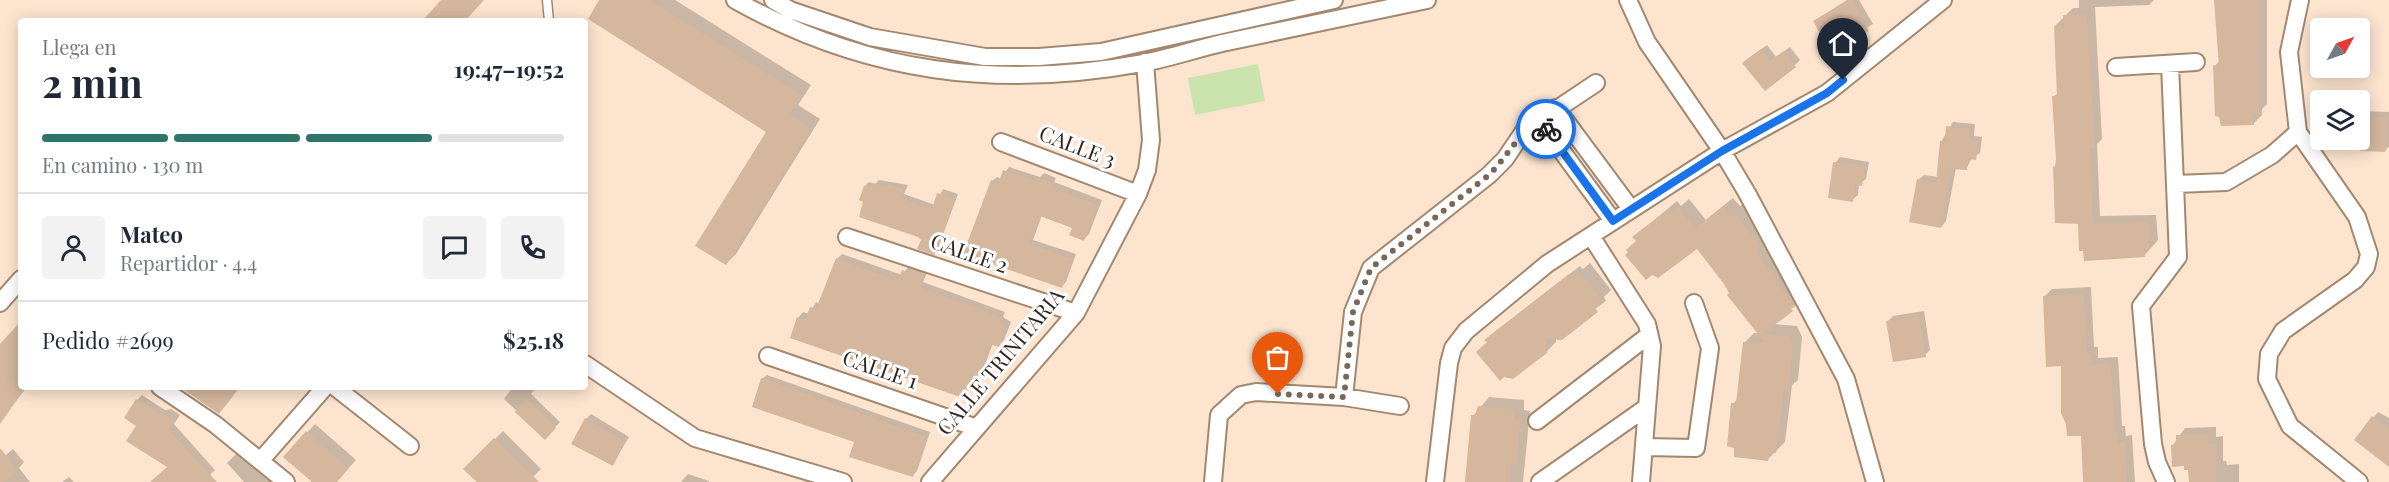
<!DOCTYPE html>
<html lang="es">
<meta charset="utf-8">
<style>
:root{--surface:#fff;--page:#f2f2f3;--text:#1f2937;--muted:#747a83;--line:#e0e1e3;--accent:#30756a}
body{margin:0;font-family:"Playfair Display",serif;background:var(--page);color:var(--text);height:100vh;display:flex;flex-direction:column;font-size:22px;white-space:nowrap}
*{box-sizing:border-box;margin:0}
p{font-size:20px;color:var(--muted)}
.icon{flex:none;width:33px;height:33px;fill:none;stroke:currentColor;stroke-width:2;stroke-linecap:round;stroke-linejoin:round}
.map{position:relative;flex:1;overflow:hidden}
.sheet{position:absolute;left:18px;top:18px;width:570px;height:372px;display:flex;flex-direction:column;background:var(--surface);border-radius:6px;box-shadow:0 3px 15px #0003}
.sheet>*{flex:none}
.needle{width:39px;rotate:50deg}
.controls{position:absolute;left:2310px;top:18px;display:grid;gap:12px}
.controls a{display:grid;place-items:center;width:60px;height:60px;border-radius:6px;background:var(--surface);box-shadow:0 3px 15px #0003;font-size:30px}
.pin{position:absolute;display:grid;place-items:center;width:51px;height:51px;color:#fff;margin:-62px -26px;border-radius:50% 50% 50% 0;rotate:-45deg;box-shadow:0 0 6px #0007}
.pin .icon{rotate:45deg}
.courier{position:absolute;display:grid;place-items:center;width:60px;height:60px;margin:-30px;border:4px solid #1a73e8;border-radius:50%;background:#fff;color:#222;box-shadow:0 2px 8px #0007}
.summary em{font-style:normal;font-weight:700}
.summary div{display:flex;flex-direction:column-reverse}
.summary{display:flex;align-items:center;justify-content:space-between;height:102px;padding:0 24px}
h1{font-size:39px;font-weight:700;line-height:45px}
.bar{display:grid;grid-template-columns:repeat(4,1fr);gap:9px 6px;align-content:center;height:72px;padding:0 24px}
.bar i{height:8px;border-radius:4px;background:var(--line)}
.bar .selected{background:var(--accent)}
.bar p{grid-column:span 4}
.line{display:flex;align-items:center;gap:15px;padding:0 24px;border-top:2px solid var(--line)}
.line div{flex:1}
.round{display:grid;place-items:center;flex:none;width:63px;height:63px;border-radius:6px;background:var(--page)}
.map>svg:first-child{display:block}
</style>
<div class="map">
<svg width="2389" height="482" viewBox="0 0 2389 482">
<rect width="100%" height="100%" fill="#fce4cf"/>
<path fill="#cbe4ad" d="M1258 64 1265 101 1195 115 1188 78Z"/>
<path fill="#0003" d="M601 0H675L811 85 798 105 820 119 736 254 726 264 769 131Z
M1847 0H1859L1873 24 1832 51 1814 21Z
M2079 0H2154L2149 5 2095 7 2102 139 2097 144 2100 216 2156 215 2158 240 2144 256 2079 222 2054 167 2057 165 2053 97 2059 92 2055 26 2073 8H2079Z
M2216 0H2267V104L2262 109V115L2253 124 2215 66 2220 60Z
M1767 45 1776 57 1790 47 1800 60 1795 65 1749 58Z
M2360 111 2389 112V146L2385 151 2348 149V140H2360Z
M1953 122 1975 124 1974 136 1982 137 1980 153 1972 158 1966 169 1956 168 1946 221 1941 227 1918 180 1924 175 1938 177 1941 142Z
M1840 157 1869 162 1866 179 1859 184 1858 195 1852 200 1835 163Z
M1009 167 1040 177 1044 173 1056 178 1054 182 1102 200 1089 234 1084 239 1074 227 1042 215 1033 240 1076 254 1066 282 1062 286 965 253 992 181 997 177 1001 179Z
M879 180 908 185 904 194 935 205 943 189 958 194 938 248 865 201V186L869 182 875 184Z
M1733 198 1740 206 1744 204 1802 300 1773 324 1797 326 1802 337 1798 380 1792 385 1785 442 1767 460 1733 404 1738 398 1745 342 1754 333H1758L1698 246 1637 241 1634 237 1677 201 1681 206 1689 199 1706 220Z
M842 254 902 275 909 266 913 268 917 265 929 269 923 282 1005 312 1003 317 1011 322 1004 340 999 345 993 343 983 370 978 375 974 374 968 391 963 397 798 318 803 312 809 314 816 302 820 304 837 259Z
M1590 263 1611 290 1604 297 1606 301 1556 338V342L1546 352 1488 342 1496 331 1546 292 1580 266 1583 269Z
M2091 287 2094 347H2098V358L2118 357 2122 426H2125L2126 436 2132 435 2135 482H2085L2082 434 2044 297 2052 289Z
M1924 311 1930 350 1925 355 1888 321 1893 316Z
M21 323V387H27L7 412 0 407V346Z
M767 375 930 432 917 471 913 475 855 442 762 379Z
M513 387H537L531 394 560 422 545 438 504 399Z
M142 395 165 410 171 409 180 415 174 424 215 470 202 482H161L169 467 138 426 137 400Z
M1489 397 1524 400V410L1530 411 1523 482H1467L1473 416Z
M2378 412 2389 418V454L2356 440Z
M591 414 629 437 613 464 586 419Z
M315 424 356 460 336 482H314L285 457Z
M2216 427V437L2223 436V461H2226L2227 465 2239 464V482H2190V468L2173 445 2185 428Z
M503 431 541 469 528 482H486L466 469Z
M13 449 24 462 19 468 30 482H0V460Z
M239 451 272 482H244L227 463Z
M688 474 709 481V482H681Z
M69 477 74 482H62Z"/>
<path fill="#d4b79d" d="M441 0H484L465 21H422Z
M599 0H650L802 95 790 115 811 129 726 265 695 246 766 132 588 19Z
M1849 0H1852L1869 31 1831 53 1813 21Z
M2214 0H2259V114L2253 115 2254 125 2221 126 2219 117 2215 116 2213 65 2219 67Z
M2087 14 2095 148H2090L2093 223 2149 222 2150 249H2144L2145 257 2084 261 2083 251H2079L2078 224 2055 223 2053 166 2055 167 2056 159 2052 96H2057L2054 26 2064 25 2063 15Z
M1761 49 1770 61 1784 51 1796 67 1765 91 1742 63Z
M2360 116 2387 117 2385 152 2360 151Z
M1946 126 1970 129 1969 141 1978 142 1976 160 1968 159 1967 170 1952 169 1941 228 1909 222 1917 179 1936 183 1940 141 1945 142Z
M1833 162 1865 166 1862 186 1855 185 1853 202 1828 198Z
M1003 170 1036 181 1038 177 1052 183 1051 187 1098 205 1084 241 1069 235 1072 228 1040 216 1029 244 1073 259 1062 288 963 254 991 180 998 184Z
M873 183 887 188 888 184 904 189 901 198 932 209 937 193 954 199 938 248 934 255 917 249 921 240 918 237 859 217 863 202 859 200 864 186 871 188Z
M1723 206 1730 215 1734 212 1761 246 1756 250 1761 259 1795 306 1791 309 1793 311 1764 333 1788 336 1793 347 1788 392 1784 391 1776 453H1769L1768 461 1734 457V448L1727 446 1731 403H1736L1743 342 1765 343 1727 295 1729 293 1724 284 1697 249 1658 278 1652 275 1646 280 1625 255 1628 252 1626 250 1636 241 1632 237 1667 210 1671 214 1679 207 1695 229Z
M836 258 898 281 902 270 909 273 910 269 925 274 919 287 1001 317 999 322 1005 325 1006 328 999 347 990 344 978 377 971 375 963 398 790 338 797 317 805 320 810 307 816 309Z
M1580 272 1602 301 1595 308 1598 312 1562 340 1546 339 1547 353 1513 379 1504 377 1500 381 1476 352 1487 342 1484 340 1569 274 1572 277Z
M2084 294 2087 354H2091V365L2111 364 2115 433H2118V443L2125 442 2127 482H2083L2081 436H2067L2066 424 2061 413V366L2046 367 2043 296Z
M1919 315 1926 357 1893 362 1886 321Z
M21 321V394L0 424V344Z
M761 378 927 437 913 477 849 457 854 442 752 407Z
M180 387H240L219 414Z
M136 399 160 415 166 414 176 420 169 430 217 482H150L167 467 126 441 136 426 124 418Z
M527 399 556 428 545 440 515 412Z
M1478 406 1515 409V420L1520 421 1517 464 1510 463V482H1465L1471 415H1475Z
M2372 416 2389 429V467L2354 440Z
M585 418 625 442 613 466 571 444Z
M306 431 349 468 337 482H312L283 457Z
M2209 434V444L2216 443V482H2189L2188 470H2184V466L2172 467 2171 445 2176 444V435Z
M494 438 539 482H477L463 469Z
M0 448 18 470 4 482H0Z"/>
<g fill="none" stroke-linecap="round" stroke-linejoin="round">
<defs>
<path id="service" d="M547 0 549 21"/>
<path id="minor" d="M735 0C865 73 997 90 1143 63 1170 58 1196 49 1222 43 1290 29 1359 14 1427 0
M773 0 790 10 870 37 985 57H1039L1101 52 1334 0
M1628 0 1647 42 1722 151 1747 193 1846 379 1875 482
M2300 0 2289 52 2298 132 2357 217 2369 254 2366 267 2355 280 2283 331 2269 354 2267 379 2290 426 2359 482
M2116 67 2196 62
M1556 108 1631 209
M1539 120 1613 221
M1001 142 1138 194
M2176 184 2226 182 2272 155 2298 132
M1591 236 1647 324 1652 346 1641 482
M847 237 1076 313
M0 303 21 279
M768 356 977 428
M585 364 695 438 843 482
M160 387 216 425 286 482
M335 387 410 446
M1344 397 1353 312 1371 268 1489 175 1505 159 1524 131 1596 83
M1537 421 1649 335
M1644 447 1696 448 1710 348 1694 303
M261 460 325 387
M930 482 1076 313 1138 194 1147 170 1151 140 1145 62
M1213 482 1219 415 1241 395 1256 392 1344 397 1400 406
M1435 482 1449 363 1453 348 1466 331 1547 264 1722 151 1827 93 1943 0
M1540 482 1647 407
M2166 482 2157 462 2153 444 2141 306 2178 257 2170 64"/>
</defs>
<use href="#service" stroke="#a3886f" stroke-width="11"/>
<use href="#minor" stroke="#a3886f" stroke-width="20"/>
<use href="#service" stroke="#fff" stroke-width="8"/>
<use href="#minor" stroke="#fff" stroke-width="16"/>
</g>
<g fill="none" stroke-linecap="round" stroke-linejoin="round">
<path stroke="#77685a" stroke-width="6" stroke-dasharray="0 10.8" d="M1278 394 1344 397 1353 312 1371 268 1489 175C1507 157 1518 134 1539 120L1546 129"/>
<path stroke="#1a73e8" stroke-width="8" d="M1546 129 1613 221 1722 151 1827 93 1843 80"/>
</g>
<g text-anchor="middle" stroke-width="6" stroke-linejoin="round" paint-order="stroke">
<g font-size="21" fill="#30251b" stroke="#fff">
<text transform="translate(1077 147) rotate(21)" y="7">CALLE 3</text>
<text transform="translate(969 254) rotate(19)" y="7">CALLE 2</text>
<text transform="translate(1001 362) rotate(-50)" y="7">CALLE TRINITARIA</text>
<text transform="translate(880 370) rotate(19)" y="7">CALLE 1</text>
</g>
</g>
</svg>
<div class="controls">
<a><svg class="needle" viewBox="-14 -14 28 28"><path d="M0-13l5 13h-10z" fill="#e53935"/><path d="M0 13l5-13h-10z" fill="#747a83"/></svg></a>
<a><svg class="icon" aria-label="layers" viewBox="0 0 24 24"><path d="M12 4l9 5-9 5-9-5zM3 14l9 5 9-5"/></svg></a>
</div>
<div class="pin" style="left:1278px;top:394px;background:#ea580c"><svg class="icon" aria-label="bag" viewBox="0 0 24 24"><path d="M5 8h14l-1 12H6zM9 8a3 3 0 0 1 6 0"/></svg></div>
<div class="pin" style="left:1843px;top:80px;background:#1f2937"><svg class="icon" aria-label="home" viewBox="0 0 24 24"><path d="M3 11l9-7 9 7M6 9v11h12V9"/></svg></div>
<div class="courier" style="left:1546px;top:129px"><svg class="icon" aria-label="bike" viewBox="0 0 24 24"><circle cx="6" cy="16" r="4"/><circle cx="18" cy="16" r="4"/><path d="M6 16l4-8h5l3 8M10 8l3 8H6M13 5h3"/></svg></div>
<section class="sheet">
<div class="summary"><div><h1>2 min</h1><p>Llega en</p></div><em>19:47–19:52</em></div>
<div class="bar"><i class="selected"></i><i class="selected"></i><i class="selected"></i><i></i><p>En camino · 130 m</p></div>
<div class="line" style="height:108px"><a class="round"><svg class="icon" aria-label="person" viewBox="0 0 24 24"><circle cx="12" cy="8" r="4"/><path d="M4 21q1-7 8-7t8 7"/></svg></a><div><b>Mateo</b><p>Repartidor · 4.4</p></div><a class="round"><svg class="icon" aria-label="chat" viewBox="0 0 24 24"><path d="M4 5h16v11H9l-5 4z"/></svg></a><a class="round"><svg class="icon" aria-label="phone" viewBox="0 0 24 24"><path d="M5 4h4l2 5-3 2q2 4 5 5l2-3 5 2v4C11 20 4 13 5 4z"/></svg></a></div>
<div class="line" style="height:78px"><div>Pedido #2699</div><b>$25.18</b></div>
</section>
</div>
